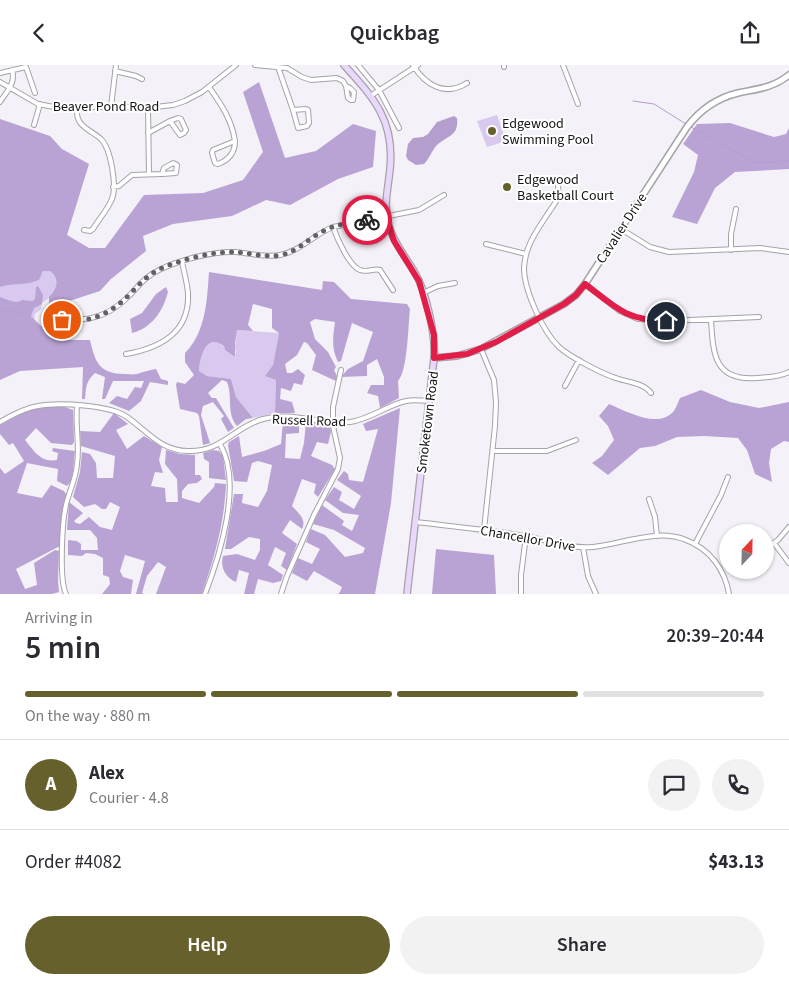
<!DOCTYPE html>
<meta charset="utf-8">
<style>
:root{--surface:#fff;--page:#f2f2f3;--text:#2b2b33;--muted:#7c7c81;--line:#e1e1e2;--accent:#66602c}
body{margin:0;font-family:"Source Sans 3",sans-serif;background:var(--page);color:var(--text);height:100vh;display:flex;flex-direction:column;font-size:19px;white-space:nowrap}
*{box-sizing:border-box;margin:0}
p{font-size:16px;color:var(--muted)}
.icon{flex:none;width:28px;height:28px;fill:none;stroke:currentColor;stroke-width:2;stroke-linecap:round;stroke-linejoin:round}
.map{position:relative;height:529px;overflow:hidden}
.panel{display:flex;flex-direction:column;background:var(--surface);flex:1}
.panel>*{flex:none}
.needle{width:32px;rotate:22deg}
.buttons{position:absolute;left:719px;top:459px;display:grid;gap:10px}
.buttons a{display:grid;place-items:center;width:55px;height:55px;border-radius:50%;background:var(--surface);box-shadow:0 1px 4px #0004;font-size:25px}
.pin{position:absolute;display:grid;place-items:center;width:42px;height:42px;color:#fff;margin:-21px;border:2px solid #fff;border-radius:50%;box-shadow:0 1px 5px #0007}
.courier{position:absolute;display:grid;place-items:center;width:50px;height:50px;margin:-25px;border:4px solid #e11d48;border-radius:50%;background:#fff;color:#222;box-shadow:0 1px 6px #0007}
.headline em{font-style:normal;font-weight:600}
.headline div{display:flex;flex-direction:column-reverse}
.headline{display:flex;align-items:center;justify-content:space-between;height:85px;padding:0 25px}
h1{font-size:32px;font-weight:600;line-height:38px}
.bar{display:grid;grid-template-columns:repeat(4,1fr);gap:8px 5px;align-content:center;height:60px;padding:0 25px}
.bar i{height:6px;border-radius:4px;background:var(--line)}
.bar .selected{background:var(--accent)}
.bar p{grid-column:span 4}
.line{display:flex;align-items:center;gap:12px;padding:0 25px;border-top:1px solid var(--line)}
.line div{flex:1}
.round{display:grid;place-items:center;flex:none;width:52px;height:52px;border-radius:26px;background:var(--page)}
.action{display:flex;gap:10px;margin-top:auto;padding:10px 25px}
.action a{flex:1;height:58px;border-radius:30px;background:var(--accent);color:#fff;font-size:20px;font-weight:600;line-height:58px;text-align:center}
.action a+a{background:var(--page);color:var(--text)}
header{display:flex;justify-content:space-between;align-items:center;height:65px;padding:0 25px;background:var(--surface);font-size:22px;font-weight:600}
.map>svg:first-child{display:block}
</style>
<header><svg class="icon" aria-label="back" viewBox="0 0 24 24"><path d="M15 5l-7 7 7 7"/></svg>Quickbag<svg class="icon" aria-label="share" viewBox="0 0 24 24"><path d="M12 15V3M7 8l5-5 5 5M5 13v7h14v-7"/></svg></header>
<div class="map">
<svg width="789" height="529" viewBox="0 0 789 529">
<rect width="100%" height="100%" fill="#f4f1f8"/>
<path fill="#d9c9ee" d="M497 50 506 76 487 82 477 56Z
M0 162 41 210 43 206H50C63 217 53 232 42 238L41 244 35 249 30 300 0 314Z
M237 265 279 268 273 300 266 311 276 315 275 348 253 353 236 332 231 314 207 311 199 306C200 292 206 267 224 281L225 285 232 290 236 289 235 282Z"/>
<path fill="#b9a3d4" d="M259 17 285 93 316 86 353 59 376 66 373 102 338 114 290 140 266 135 232 151 173 159 143 171 146 186 111 214 100 226 54 241H49V232C57 224 60 214 50 206H43L39 215C26 221 13 217 0 222V54L50 71 62 84 89 99 67 170 89 183H105L144 130 203 128 243 115 263 87 243 27Z
M730 58 774 72 786 69 789 63V104L735 107 715 123 697 159 672 152 694 107 698 90 683 79 697 59Z
M209 207 322 225 323 216 334 217 351 234 407 239 410 244C408 260 408 305 398 316L399 333 380 343 378 331 367 328 371 320H384V312L377 294 367 300V311L341 312 348 304 363 296 373 267 352 258 341 296 338 297C331 283 333 272 335 257L315 254 310 257 315 274 328 287 336 302 334 305 337 311 336 316 312 305 316 290 307 278 304 277 297 290 285 299 287 308H292L298 304 305 310 302 320 294 318 291 326 281 323 280 334 292 337 295 348H275L276 315 265 311 273 300 279 268 272 263V244L253 239 248 260 253 266 237 265 235 278V291L232 290 225 285 224 281C206 267 200 292 199 306L207 311 231 314 236 332 253 353 246 354 237 361C226 348 233 332 227 317L222 315 208 328 212 333H216L234 363 228 367 221 354 224 351 213 337 203 341 201 350 210 378 203 380 199 351 197 348 180 344 176 320 177 317 185 319 194 310 185 297V288C206 267 207 235 209 207Z
M38 221 43 230 42 239 34 243 31 251 41 261 61 263 64 275H90C95 297 99 309 125 309 128 309 133 310 137 309 143 307 149 305 156 304L161 314 168 316V320L150 317 141 336 129 346 109 338 117 331 127 334 135 322 141 323 144 316H113L105 334H102L105 312 95 308C86 316 86 322 85 334H82L83 302 20 306 0 315V232C7 234 16 240 22 235L33 236 35 234 36 222Z
M166 222 168 227C163 246 152 263 132 268L130 254 142 248 156 229Z
M701 325 730 337 759 343 789 337V377L784 376 771 384 769 398 772 417 755 409 747 385 738 373 704 371 677 372 655 381 640 383 608 410 592 398 602 391 614 375 608 361 599 351 609 339C626 346 657 364 673 347 676 344 678 337 680 333Z
M43 342H65L73 345 74 377 72 380 51 378 36 363 25 375C34 386 41 398 57 395L58 388 52 386 53 383 75 386 72 415 67 421 57 416 58 404 27 398 17 428 42 433 51 420 64 426 66 429 62 450 60 481 16 504 25 524 37 520 34 498 55 485 59 486 58 515 59 527 52 529H0V403L5 409 24 396 13 378 9 380 0 369V360L25 347Z
M400 343 391 438 375 529H338L340 527 342 522 314 506 307 516 292 508 298 493 312 499 320 484 306 477 311 464 325 470 345 492 363 488 365 483 334 465 313 459 322 440 344 456 342 460 352 466 359 450 343 448 325 435 334 422 342 427 339 435 354 444 361 431 337 415 344 406 348 409 349 415 363 417 378 364 366 366 363 359Z
M114 348 128 359 116 365 127 384 144 371 162 382 159 395 163 408 155 407 151 421 165 423 166 437H178L177 414 165 399 166 385 180 389 195 390V410H200L202 414 197 418 188 419 182 426V433L199 438 214 422 215 418 226 419C224 460 215 490 202 529H156L166 502 158 497 147 511 142 528 144 529H136L145 496 125 490 120 506 123 512 133 515 131 529H102L110 519 109 512 103 510V493L95 489 86 488 82 491 68 490V475L77 476 81 479V485H98L97 473 90 465H67L69 437 83 448 74 456 76 458 80 459 89 452 100 462 112 465 120 442 110 437 106 444H102L95 439 84 442 73 432 80 407 82 387 90 389 96 398 97 413H113L115 391 81 381 80 366 100 367Z
M283 356H299V368L286 369 285 393 300 394 304 378 306 357 325 359 330 362 331 367 328 379 317 377 311 391 332 400 335 404 318 432 314 428 316 419 302 414 292 441C298 448 307 454 302 464L290 455 282 468 297 479 287 505 281 501 286 488 275 482 268 500 283 510 281 516 273 518 258 514 254 529H244L249 508 239 505 236 517C225 512 220 502 223 491L237 489 255 495 260 485V474L249 472 231 484H225L234 429H243L242 438 258 442 267 426 272 400 258 396 252 398 247 417 234 416 228 380 229 377 239 371 242 392 264 386 281 379Z
M213 385 219 386 223 391 226 415 209 413V397L204 394 203 388Z
M436 484 494 490 496 529H432Z"/>
<path fill="#b49ece" d="M454 51 457 53C459 72 447 70 436 81 432 86 429 94 424 99L416 100 408 95 406 91 408 79 413 73 423 72 428 69 437 57Z"/>
<g fill="none" stroke-linecap="round" stroke-linejoin="round">
<path stroke="#b49ece" stroke-width="1" d="M633 36 654 39 686 59
M691 62 756 98 789 96
M0 244 21 249"/>
<defs>
<path id="minor" d="M255 0 287 3 302 12 311 15 337 13 343 16 346 21
M358 0 379 25 399 63
M413 0C425 20 445 32 467 18
M563 0 578 39
M278 2 293 45
M504 2V0
M115 6 136 11 142 14
M0 8 26 2 35 28
M0 17 38 39 54 42H155L173 40 185 36 202 27 236 0
M346 21 350 23 354 27 353 35H351L348 33Z
M209 22C221 39 232 55 235 76
M372 30 418 0
M0 37C7 26 16 18 12 5
M111 42 116 0
M148 42 149 109
M77 43C75 62 90 64 101 74 111 84 117 121 112 134 108 144 99 154 93 164L90 166 84 165
M306 44 308 45 309 58 307 61 298 63 293 45Z
M178 53 181 54 186 65 184 68 180 70 170 56Z
M34 60 40 39
M148 68 170 56
M235 76C235 88 229 95 218 99L215 98 212 88 213 85Z
M173 98 177 100 176 108 162 109 164 103Z
M558 119C558 123 559 127 558 131 557 137 552 142 549 147 537 165 525 181 524 203 524 225 543 267 559 282 570 292 599 307 613 312 625 317 643 317 651 328
M113 122 119 121 132 110 162 109
M333 162C337 173 349 201 360 205 367 208 373 203 380 205L393 225
M621 164 650 182 669 187 760 183 789 187
M486 179 526 189
M731 185V169L736 144
M585 219 620 246 638 254 666 256 759 252
M423 228 438 221 455 218
M49 253C82 257 104 256 129 231 139 220 147 210 161 204 180 195 213 186 235 187 250 188 265 193 280 190 301 186 314 169 333 162L419 145 444 130
M711 254C713 289 714 317 758 313 769 312 780 312 789 307
M481 284 494 315 496 337 495 361 484 465
M126 289C160 283 190 268 188 228 187 217 184 207 182 197
M565 321 579 295
M0 357C12 350 25 343 38 341 59 337 110 340 127 352 147 366 161 386 188 386 222 387 234 362 263 354 291 346 321 360 350 357 371 354 387 340 406 336 414 334 421 336 429 336
M493 386H547L576 375
M649 434 655 452 657 471
M415 457C452 461 489 465 525 471 547 475 570 484 593 482 623 479 656 463 686 475 710 484 725 505 729 529
M774 478 789 498
M695 479 721 430 728 412
M583 482 588 511 596 529
M765 484 778 475 789 462
M66 529C59 515 62 457 66 440 69 426 76 414 77 399 80 380 75 361 77 341
M205 529C220 490 243 418 220 379
M281 529 287 511 314 450 338 404 340 393 333 361V342L341 305
M521 529V510L526 471"/>
<path id="tertiary" d="M434 293 457 291 481 284 564 239 576 230 585 219 687 62C700 45 717 33 738 28 757 24 773 23 789 10"/>
<path id="secondary" d="M344 0C374 33 395 56 390 104 388 125 383 141 389 161 394 179 406 192 415 208 426 226 436 271 434 293L407 529"/>
</defs>
<use href="#minor" stroke="#a5a2a9" stroke-width="6"/>
<use href="#tertiary" stroke="#a5a2a9" stroke-width="8"/>
<use href="#secondary" stroke="#a5a2a9" stroke-width="8"/>
<use href="#minor" stroke="#fff" stroke-width="4"/>
<use href="#tertiary" stroke="#fff" stroke-width="5"/>
<use href="#secondary" stroke="#ead8fc" stroke-width="5.5"/>
</g>
<g fill="none" stroke-linecap="round" stroke-linejoin="round">
<path stroke="#636165" stroke-width="5" stroke-dasharray="0 9" d="M62 255C86 259 109 250 127 232 137 222 145 212 158 205 178 195 214 186 236 187 251 188 265 193 281 190 297 187 306 175 320 168 334 159 351 158 367 155"/>
<path stroke="#e11d48" stroke-width="6" d="M367 155 386 151 394 176 419 216 434 270V293L467 289 496 277 564 239 576 230 585 219C615 242 625 255 666 256"/>
</g>
<g fill="#66602c" stroke="#fff" stroke-width="2">
<circle cx="492" cy="66" r="5"/>
<circle cx="507" cy="122" r="5"/>
</g>
<g text-anchor="middle" stroke-width="4" stroke-linejoin="round" paint-order="stroke">
<g font-size="14" fill="#151416" stroke="#fff">
<text x="106" y="46">Beaver Pond Road</text>
<text transform="translate(621 163) rotate(-57)" y="5">Cavalier Drive</text>
<text transform="translate(309 355) rotate(2)" y="5">Russell Road</text>
<text transform="translate(427 357) rotate(-83)" y="5">Smoketown Road</text>
<text transform="translate(528 473) rotate(10)" y="5">Chancellor Drive</text>
</g>
<g font-size="14" fill="#151416" stroke="#fff" text-anchor="start">
<text x="502" y="63">Edgewood<tspan x="502" dy="16">Swimming Pool</tspan></text>
<text x="517" y="119">Edgewood<tspan x="517" dy="16">Basketball Court</tspan></text>
</g>
</g>
</svg>
<div class="buttons">
<a><svg class="needle" viewBox="-14 -14 28 28"><path d="M0-13l5 13h-10z" fill="#e53935"/><path d="M0 13l5-13h-10z" fill="#7c7c81"/></svg></a>
</div>
<div class="pin" style="left:62px;top:255px;background:#ea580c"><svg class="icon" aria-label="bag" viewBox="0 0 24 24"><path d="M5 8h14l-1 12H6zM9 8a3 3 0 0 1 6 0"/></svg></div>
<div class="pin" style="left:666px;top:256px;background:#1f2937"><svg class="icon" aria-label="home" viewBox="0 0 24 24"><path d="M3 11l9-7 9 7M6 9v11h12V9"/></svg></div>
<div class="courier" style="left:367px;top:155px"><svg class="icon" aria-label="bike" viewBox="0 0 24 24"><circle cx="6" cy="16" r="4"/><circle cx="18" cy="16" r="4"/><path d="M6 16l4-8h5l3 8M10 8l3 8H6M13 5h3"/></svg></div>
</div>
<section class="panel">
<div class="headline"><div><h1>5 min</h1><p>Arriving in</p></div><em>20:39–20:44</em></div>
<div class="bar"><i class="selected"></i><i class="selected"></i><i class="selected"></i><i></i><p>On the way · 880 m</p></div>
<div class="line" style="height:90px"><b class="round" style="background:var(--accent);color:#fff">A</b><div><b>Alex</b><p>Courier · 4.8</p></div><a class="round"><svg class="icon" aria-label="chat" viewBox="0 0 24 24"><path d="M4 5h16v11H9l-5 4z"/></svg></a><a class="round"><svg class="icon" aria-label="phone" viewBox="0 0 24 24"><path d="M5 4h4l2 5-3 2q2 4 5 5l2-3 5 2v4C11 20 4 13 5 4z"/></svg></a></div>
<div class="line" style="height:65px"><div>Order #4082</div><b>$43.13</b></div>
<div class="action"><a>Help</a><a>Share</a></div>
</section>
